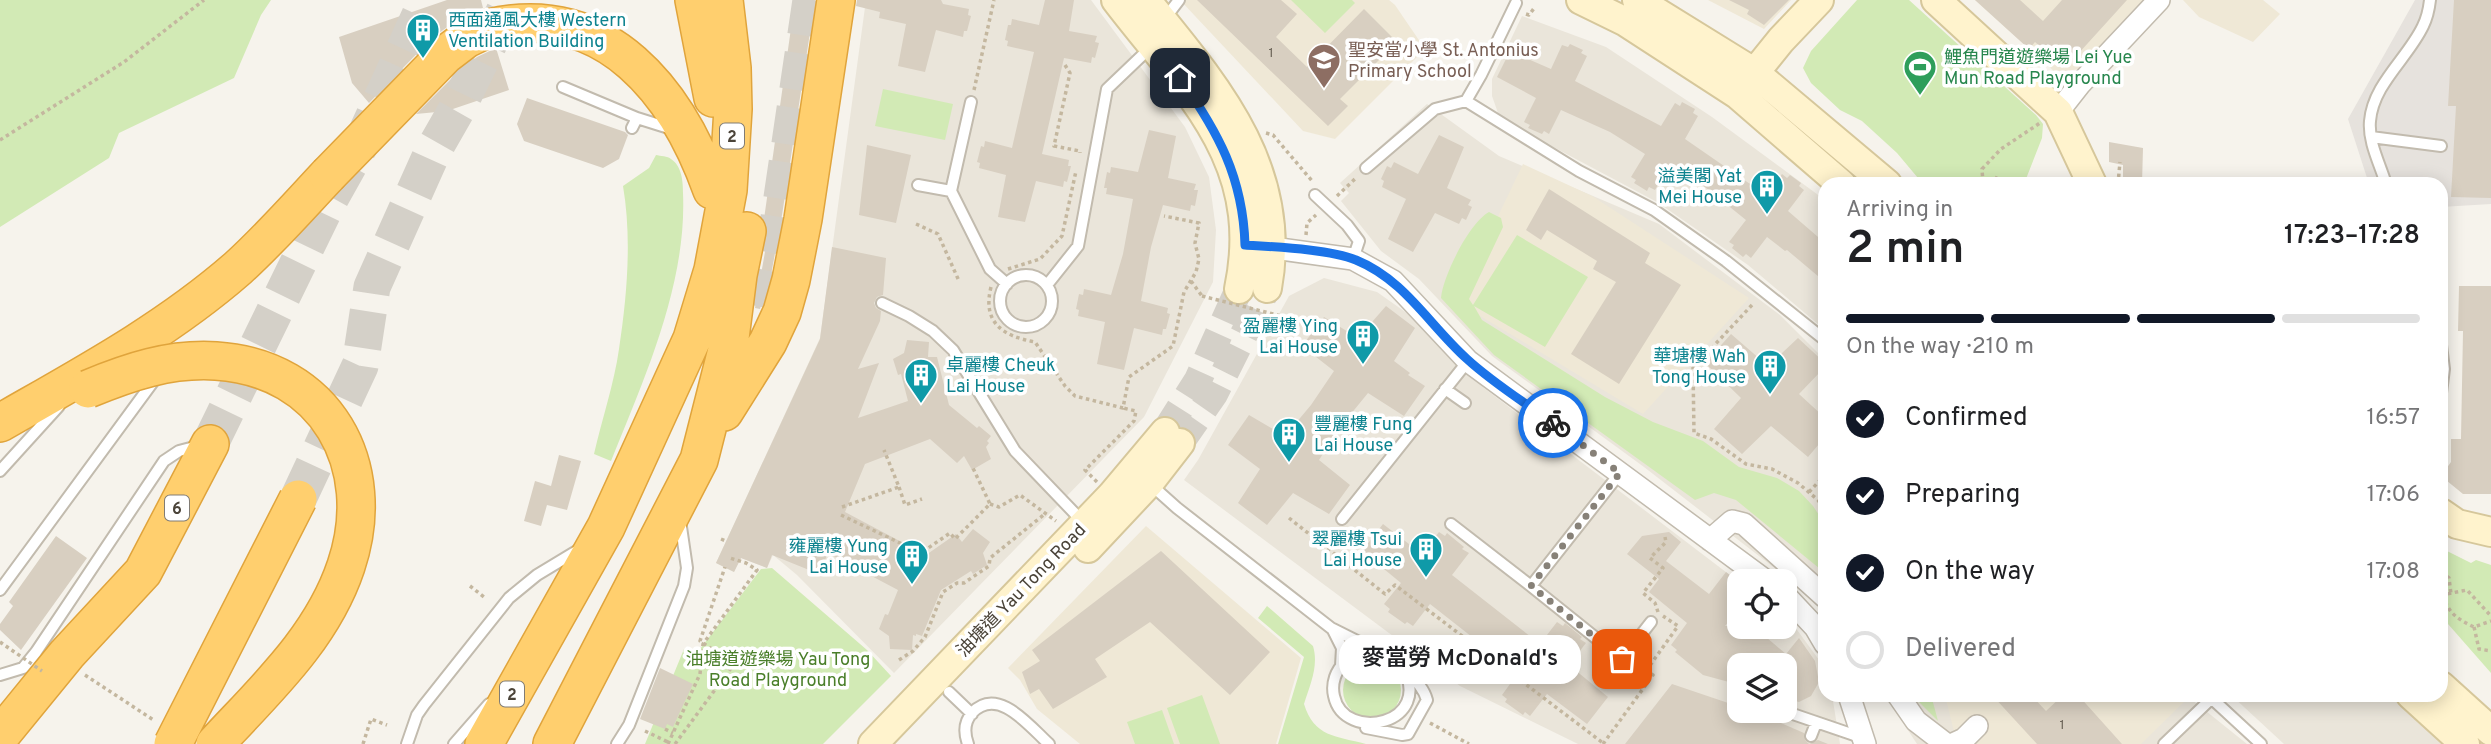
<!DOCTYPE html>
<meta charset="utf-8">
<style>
:root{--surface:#fff;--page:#f6f6f6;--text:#202124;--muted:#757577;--line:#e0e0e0;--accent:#111827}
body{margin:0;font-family:Overpass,"Noto Sans TC",sans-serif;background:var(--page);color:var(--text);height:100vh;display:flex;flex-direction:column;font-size:26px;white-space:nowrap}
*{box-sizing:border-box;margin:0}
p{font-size:23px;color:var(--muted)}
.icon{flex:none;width:38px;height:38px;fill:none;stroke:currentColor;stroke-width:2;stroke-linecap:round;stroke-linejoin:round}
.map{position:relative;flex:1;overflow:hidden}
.details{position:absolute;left:1818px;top:177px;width:630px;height:525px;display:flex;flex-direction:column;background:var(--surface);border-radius:21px;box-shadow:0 4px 18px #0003}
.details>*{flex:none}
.buttons{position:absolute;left:1727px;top:569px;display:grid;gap:14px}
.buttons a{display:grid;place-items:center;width:70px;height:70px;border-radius:14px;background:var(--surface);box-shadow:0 4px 18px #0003;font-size:35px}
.pin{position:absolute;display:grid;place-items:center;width:60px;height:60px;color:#fff;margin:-30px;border-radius:14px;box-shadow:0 4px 10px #0006}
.courier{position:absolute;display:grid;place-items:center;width:70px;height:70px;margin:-35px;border:5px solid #1a73e8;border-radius:50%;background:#fff;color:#222;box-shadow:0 2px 9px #0007}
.bubble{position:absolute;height:49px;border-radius:21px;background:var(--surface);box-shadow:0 4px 18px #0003;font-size:23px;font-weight:600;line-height:49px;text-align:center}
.headline em{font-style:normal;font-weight:600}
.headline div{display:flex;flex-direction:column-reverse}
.headline{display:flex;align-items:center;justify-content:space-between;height:119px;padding:0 28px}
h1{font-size:46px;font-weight:600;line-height:52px}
.bar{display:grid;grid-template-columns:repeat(4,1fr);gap:10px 7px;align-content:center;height:84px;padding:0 28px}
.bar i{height:9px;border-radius:5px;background:var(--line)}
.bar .current{background:var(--accent)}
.bar p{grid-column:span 4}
ol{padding:0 28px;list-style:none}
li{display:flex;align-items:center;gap:21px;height:77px}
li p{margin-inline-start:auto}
li .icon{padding:7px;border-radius:50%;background:var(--accent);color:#fff;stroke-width:4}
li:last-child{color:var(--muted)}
li i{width:38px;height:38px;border:4px solid var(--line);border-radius:50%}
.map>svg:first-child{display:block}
</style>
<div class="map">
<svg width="2491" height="744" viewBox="0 0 2491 744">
<rect width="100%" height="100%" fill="#f6f3ec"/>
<path fill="#eae5da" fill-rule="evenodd" d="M866 0H1091L1185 127 1209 177 1216 230 1213 282 1144 417 894 673 797 575 773 555 767 568 741 558 734 572 716 563 820 338Z
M1522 16 1606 47 1712 117 1825 200V330L1748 265 1657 202 1510 124 1498 113 1492 96V79Z
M1427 104 1499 156 1659 224 1780 315 1825 360V607L1644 467 1492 356 1419 279 1381 251 1341 201 1349 193 1340 183Z
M1324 278 1377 292 1411 316 1484 388 1739 582 1740 626H1785V616L1789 619 1825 668V695H1832L1840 744H1578L1460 686 1184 480 1198 460 1289 296ZM1740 665H1785V710H1740Z
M1885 695H2186L2247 744H1917Z
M2231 695H2390L2442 744H2284Z"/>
<path fill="#e6e2dd" d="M2415 0H2491V204L2441 207V184H2376L2368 181 2348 119Z"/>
<path fill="#efe8d6" d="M1180 0H1389L1395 5 1425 49 1335 139 1303 131Z
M1708 0H1791L1764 29Z
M1975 0H2145L2079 69 2056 73Z
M2183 0H2263L2280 14 2253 42 2199 17Z
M1523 164 1592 196 1749 298 1643 414 1457 302Z
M1146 526 1301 658 1276 744H1080L1037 709 1020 680 1008 668Z
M1945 695H2186L2189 697 2141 744H1957Z"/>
<path fill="#d2eab5" d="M0 0H271L261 15 234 78 119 133 109 158 0 227Z
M1291 0H1352L1355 3 1325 33Z
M1857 0H1909L2036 115 2043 124 2042 138 2024 184H1923L1897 153 1862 121 1840 110 1811 83 1803 68 1811 51Z
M883 89 953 104 945 140 875 126Z
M656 155C660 156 668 156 671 159 682 166 683 182 683 193 687 284 645 377 611 461L594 454C602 419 614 384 619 349 627 296 632 239 623 186L649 168Z
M1489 212 1501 218 1503 227 1469 299 1473 305 1517 235 1588 277 1545 347 1474 306 1482 320 1605 397 1653 422 1703 441 1739 467 1777 478 1799 491 1813 506 1825 524V573L1736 500 1714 493 1695 500 1494 355 1441 298C1443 276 1469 223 1489 212Z
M2441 548 2471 563 2476 560 2491 565V673L2441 616Z
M772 568 867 650 891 676 823 744H645L684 649 697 653 761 569Z
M1267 606 1313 646C1319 666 1310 685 1304 704 1314 737 1336 736 1366 744H1278L1304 657 1258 618Z
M1343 690a29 29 0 1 1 58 0a29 29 0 1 1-58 0Z
M1202 695 1220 744H1180L1167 708Z
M1912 695H1931L1938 721Z
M1162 710 1174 744H1135L1127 722Z"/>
<path fill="#d8cfc1" d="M447 0H481L483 8 457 20 432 38 369 103 352 83 339 37Z
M795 0H815L782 215 771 275 760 309 755 308 768 235 767 225 764 219Z
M857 0H941L943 4 969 9 968 15 971 16 967 31H964L963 37 936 30 925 72 898 66 906 24 879 18 880 12 856 6Z
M1045 0H1074L1069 31 1097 36 1095 42 1099 43 1095 58 1092 57 1091 63 1064 58 1042 154 1069 160 1068 166H1071L1067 182 1064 181 1063 187 1036 181 1025 222 998 217 1006 175 979 168 980 163 977 162 981 146 984 147 985 141 1012 148 1034 52 1007 46 1008 41 1005 40 1008 25H1011L1012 19 1039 25Z
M1197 0H1281L1297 14 1276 37 1307 67 1364 9 1397 42 1340 99 1348 106 1328 126Z
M1729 0H1789L1764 25 1747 14 1749 10Z
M1975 0H2020L2043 21 2062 0H2127L2078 54 2073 57 2061 60 2054 59 2035 42 2029 49Z
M2454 0H2491V198L2451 197 2456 106H2448Z
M1570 44 1583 50 1581 53 1587 56 1575 81 1661 126 1675 103 1680 106 1682 102 1695 109 1693 113 1698 116 1685 139 1766 195 1782 174 1787 178 1790 175 1801 183 1799 186 1804 190 1788 211 1825 243V282L1787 250 1785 251 1767 237 1751 258 1746 254 1743 257 1732 248 1734 245 1729 242 1746 220 1705 187 1689 177 1688 179 1668 167 1655 190 1649 187 1647 191 1634 183 1636 180 1631 177 1645 154 1610 132 1561 110 1549 134 1544 131 1542 134 1528 128 1530 125 1524 122 1536 98 1497 77 1510 51 1551 69 1562 45 1568 47Z
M496 48 509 90 447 111 416 114 459 71 477 57Z
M527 98 625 132 628 135 619 159 603 168 524 141 517 124Z
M1149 130 1176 136 1168 178 1196 184 1194 190H1198L1195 206 1191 205 1190 211 1163 205 1151 247 1141 301 1168 308 1167 313 1170 314 1166 329H1163L1162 335 1134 328 1124 370 1097 364 1105 322 1078 316 1079 310 1076 309 1079 294 1083 295 1084 289 1111 295 1123 254 1133 199 1106 194 1107 188H1104L1107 172 1110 173 1111 167 1138 172Z
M1439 135 1464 147 1447 188 1471 200 1468 205 1472 207 1466 220 1462 218 1459 224 1435 213 1413 252 1388 239 1406 199 1382 187 1384 181 1381 179 1387 166 1391 168 1394 162 1418 174Z
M2109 142 2143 148 2142 184H2123V165L2109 162Z
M867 145 911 155 896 223 859 215Z
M1549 189 1650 253 1645 263 1681 285 1619 384 1571 354 1616 282 1593 269 1597 261 1547 230 1541 240 1526 230Z
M832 247 886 258 883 295 877 297 874 303 876 308 881 311 880 321 858 369 879 363 858 418 908 401 901 374 898 375 893 359 904 353 907 340 929 342 928 357H937L949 405 977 428 979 426 991 436 987 441 989 443 986 447 991 459 972 470 964 456 957 463 930 439 865 464 845 512 926 555 956 534 962 542 973 529 990 542 983 553 987 565 973 574 971 571 941 590 922 636 916 634V636L913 635 912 650 890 649 889 636 879 629 885 614 888 615 898 590 828 553 819 574 772 555 767 568 741 558 734 572 716 563 820 339Z
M2459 286H2491V494H2463L2441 476 2451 462V439H2461L2463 331H2458Z
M1386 306 1415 328 1394 361 1410 373 1408 375 1425 386 1404 416 1368 393 1341 426 1319 460 1350 485 1329 514 1293 493 1267 525 1238 503 1260 469 1228 445 1249 415 1285 436 1311 405 1334 371 1302 346 1324 317 1358 338Z
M1731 334 1768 366 1798 338 1825 363 1822 370 1799 394 1824 417 1825 421V437L1808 457 1771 426 1742 454 1714 429 1741 398 1705 363Z
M559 455 581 461 567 510 547 505 541 526 524 521 535 481 551 486Z
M1383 524 1422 554 1439 532 1445 536 1447 533 1464 547 1462 549 1469 553 1452 575 1540 644 1557 622 1563 626 1565 623 1582 637 1580 639 1586 643 1569 665 1608 697 1587 724 1547 694 1530 716 1525 712 1523 715 1505 702 1507 699 1502 695 1518 673 1430 604 1413 626 1407 622 1405 624 1388 612 1390 609 1384 604 1401 583 1362 551Z
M1669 532 1681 542 1666 561 1709 594 1726 572 1740 583V608L1725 626H1753L1786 654 1799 638 1815 661 1819 682 1811 696 1799 702 1785 698V665H1740V685L1703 675 1675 652 1677 650 1671 645 1687 623 1649 592 1659 579 1627 554 1642 536Z
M56 536 87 558 21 650 0 630V624L13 606 9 602Z
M1161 551 1270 652 1230 695 1150 622 1095 659 1107 677 1053 709 1039 689 1030 694 1022 672 1040 661 1032 650Z
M660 668 693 684 673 727 667 724 665 729 640 719Z
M1672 684 1740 707V710L1758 713 1804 733 1805 740 1809 744 1818 740 1828 744H1625Z
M1992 695H2031L2046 711 2063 695H2078L2122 744H2037Z"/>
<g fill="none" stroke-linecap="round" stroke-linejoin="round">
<path stroke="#d4d0c8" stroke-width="28" stroke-dasharray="28 14" stroke-linecap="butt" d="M1165 432 1198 380 1239 289
M1180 443 1214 394 1267 288"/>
<path stroke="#d4d0c8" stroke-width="37" stroke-dasharray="37 18" stroke-linecap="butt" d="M761 307 779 218 811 0
M210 444 327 204 365 136 427 0
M298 499 360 366 372 287 432 153 457 109 510 0"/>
<defs>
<path id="lane" d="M1163 21 1179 0
M563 87 637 118
M1466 101 1579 171 1654 210 1726 261 1825 340
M632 128 637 118 672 129
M2371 137 2441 146
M1366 168 1435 109 1466 101 1481 75 1516 3
M2386 184C2380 164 2368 142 2370 121 2373 84 2408 58 2423 26 2427 18 2429 9 2430 0
M918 185 951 191 990 269 1007 284
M951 191 971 102
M1315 195 1347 225 1359 241 1353 259
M1000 301a26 26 0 1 1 52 0a26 26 0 1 1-52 0Z
M1047 285 1078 246 1107 89 1151 47
M882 303 909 316 933 331 953 350 1015 451 1083 522
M2441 345 2444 369 2441 393
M1445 389 1465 403
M0 471 59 406
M1149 483 1177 508 1331 628 1375 650
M1342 519 1468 361
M1451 524 1531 586 1620 473
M1531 586 1622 659 1651 622
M0 590 158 375
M1333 630 1342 648 1341 666
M0 675 23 668 36 652 164 461 179 451 198 446
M1610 676 1622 659
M949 692 972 714
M2208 695 2261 744
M1781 710 1863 738
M1366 728 1402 735 1408 734 1427 700C1424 689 1417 682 1409 674 1391 654 1369 641 1345 662 1336 670 1331 683 1334 696 1344 744 1436 724 1402 666
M1811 736 1816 723
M407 744 417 715 424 705 509 598 537 575 580 549
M454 744 489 704
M617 744 629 725 684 586 687 568 680 520
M968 744C964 733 964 722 972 713 998 685 1030 727 1049 744
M2164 744 2212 698"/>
<path id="street" d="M2058 112 2080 84 2159 0
M1259 246 1353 259 1393 281 1468 361 1766 581
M1710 540 1732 521 1744 524 1825 597
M1785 595 1815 627 1825 644
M1849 695 1865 744
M1898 695 1916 721 1946 744
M1953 744 1964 739 1977 726"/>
<path id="secondary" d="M1116 0C1187 93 1266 160 1239 289
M1146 0C1216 86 1289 169 1267 288
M1581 0 1626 22 1737 94 1841 184
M1637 0 1755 73 1887 184
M1936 0 2058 112 2092 184
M1743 87 1781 40 1819 0
M2441 513 2457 524 2491 532
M1088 548 1149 483 1180 443
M2441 686 2491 731
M2411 695 2465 744
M873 744 1112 495 1165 432"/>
<path id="highway" d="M694 0 713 98
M489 28C608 0 678 95 712 190
M724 412 768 342 782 312 791 280 803 219 836 0
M0 423C82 376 166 331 238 268 270 239 298 207 328 175
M0 736 67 654 143 572 210 444
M484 744 606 527 692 339 713 270 728 190 733 109 732 68 724 0
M552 744 699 460 730 338 738 275 747 231"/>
</defs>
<use href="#lane" stroke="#c2bbae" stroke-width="14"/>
<use href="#street" stroke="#c2bbae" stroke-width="24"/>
<use href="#secondary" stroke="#d6c79b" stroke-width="32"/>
<use href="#highway" stroke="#e0a43c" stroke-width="40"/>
<path stroke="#c4b79f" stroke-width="3.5" stroke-dasharray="3.5 3.5" stroke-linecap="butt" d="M1526 14 1529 15 1535 7
M1065 65 1070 73 1054 146 1080 151V153
M974 90 994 0
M1266 133 1273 135 1313 182
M0 140 124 62 204 0
M1983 183 1982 169 2001 149 2040 123
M1983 184 1994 177 2003 181 2001 184
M2118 184 2120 162
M1337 196 1357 177
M916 224 938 234 959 281
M1306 235 1307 223 1316 215
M1008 269 1040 259 1062 236 1076 171
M1191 281 1202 296
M991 287C982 323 1003 336 1035 342L1065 386 1075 396 1123 408 1129 377 1173 346 1184 292 1196 272 1199 259 1195 243 1199 223 1164 216
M1752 305 1693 368 1694 433 1711 439 1746 464 1772 469 1798 483 1818 500 1825 511
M1097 482 1085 470 1134 421 1136 411 1123 408
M899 487 905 505 922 499
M1809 492 1825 475
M990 504 999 507 1020 495 1056 521
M842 507 899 487 884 450
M841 515 921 553 950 533 955 539 990 504 972 466
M1289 518 1385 594 1395 585 1603 743
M721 539 726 541
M2441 572 2449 578 2451 594
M470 586 484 597
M2441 595 2467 590 2491 616
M2444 595C2446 612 2459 620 2474 627L2491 621
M1658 612 1655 603 1643 593 1663 568 1650 558 1666 542 1665 537
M2474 627 2479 649 2491 651
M899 660 913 651 925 637 943 592 957 583H964L989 566 990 558 1046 513
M1646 671 1678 626 1663 616
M85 675 155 721
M1430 723 1469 744
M665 729 673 733
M645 731 668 742
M363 744 371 719 387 725
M668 744 700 674 703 644 757 570 746 563 730 558
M675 744 734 664 700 641 725 567
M1603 744 1653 675 1635 665"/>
<use href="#lane" stroke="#fff" stroke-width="10"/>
<use href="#street" stroke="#fff" stroke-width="21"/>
<use href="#secondary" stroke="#fff3cd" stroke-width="28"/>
<use href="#highway" stroke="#ffcf6e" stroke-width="37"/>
<defs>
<path id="highway-bridge" d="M328 175 445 55 466 39 489 28
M88 389C129 372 170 358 216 361 326 368 380 465 346 566 322 638 265 690 215 744
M173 744 298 499"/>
</defs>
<use href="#highway-bridge" stroke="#e0a43c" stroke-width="40" stroke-linecap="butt"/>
<path stroke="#c4b79f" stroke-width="3.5" stroke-dasharray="3.5 3.5" stroke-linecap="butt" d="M1202 296 1281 316
M0 642 42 671"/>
<use href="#highway-bridge" stroke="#ffcf6e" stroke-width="37"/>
</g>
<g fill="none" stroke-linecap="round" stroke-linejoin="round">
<path stroke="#878178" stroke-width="7" stroke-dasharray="0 12.6" d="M1553 423 1620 473 1531 586 1622 659"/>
<path stroke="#1a73e8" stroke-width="9" d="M1180 78C1218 132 1243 177 1245 245 1275 247 1329 249 1356 260 1405 280 1429 325 1467 359 1493 383 1524 402 1553 423"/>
</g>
<defs>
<symbol id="building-pin" viewBox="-11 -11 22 30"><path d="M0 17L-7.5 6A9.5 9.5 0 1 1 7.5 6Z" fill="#0f9aa8" stroke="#fff"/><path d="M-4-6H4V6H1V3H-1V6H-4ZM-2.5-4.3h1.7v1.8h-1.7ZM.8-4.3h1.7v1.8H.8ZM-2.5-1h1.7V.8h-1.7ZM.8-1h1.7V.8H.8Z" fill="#fff"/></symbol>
<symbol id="school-pin" viewBox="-11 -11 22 30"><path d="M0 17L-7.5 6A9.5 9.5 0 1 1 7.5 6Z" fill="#8d6e63" stroke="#fff"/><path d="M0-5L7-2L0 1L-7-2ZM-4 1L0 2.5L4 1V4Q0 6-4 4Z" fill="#fff"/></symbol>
<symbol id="stadium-pin" viewBox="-11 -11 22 30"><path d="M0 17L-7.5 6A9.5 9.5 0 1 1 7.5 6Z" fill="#2e9e5b" stroke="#fff"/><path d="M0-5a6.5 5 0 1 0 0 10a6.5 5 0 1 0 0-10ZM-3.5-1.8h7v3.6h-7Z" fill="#fff"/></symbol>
</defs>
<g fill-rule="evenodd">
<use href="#building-pin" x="404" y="11" width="38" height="52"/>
<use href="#school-pin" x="1305" y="41" width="38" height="52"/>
<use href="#stadium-pin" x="1901" y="48" width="38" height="52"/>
<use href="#building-pin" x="1748" y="167" width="38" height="52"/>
<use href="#building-pin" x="1344" y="317" width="38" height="52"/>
<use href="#building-pin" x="1751" y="347" width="38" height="52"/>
<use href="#building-pin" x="902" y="356" width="38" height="52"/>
<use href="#building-pin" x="1270" y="415" width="38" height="52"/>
<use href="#building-pin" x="1407" y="530" width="38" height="52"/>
<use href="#building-pin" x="893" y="537" width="38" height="52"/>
</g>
<g text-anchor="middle" stroke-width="7" stroke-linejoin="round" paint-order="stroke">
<g font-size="14" fill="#6e675b">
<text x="1271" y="57">1</text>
<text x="2062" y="729">1</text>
</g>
<g fill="#fff" stroke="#817c74" stroke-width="2">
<rect x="720" y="123.5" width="24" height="25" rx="5"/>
<rect x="165" y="495.5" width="24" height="25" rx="5"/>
<rect x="500" y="681.5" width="24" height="25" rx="5"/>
</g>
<g font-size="16" font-weight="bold" fill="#4b4439">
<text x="732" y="142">2</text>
<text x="177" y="514">6</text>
<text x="512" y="700">2</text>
</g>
<g font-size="18" fill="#0d838f" stroke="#fff" text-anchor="end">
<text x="448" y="26" text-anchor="start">西面通風大樓 Western<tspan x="448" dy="21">Ventilation Building</tspan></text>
<text x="1742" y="182">溢美閣 Yat<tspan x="1742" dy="21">Mei House</tspan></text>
<text x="1338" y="332">盈麗樓 Ying<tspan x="1338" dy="21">Lai House</tspan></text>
<text x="1746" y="362">華塘樓 Wah<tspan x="1746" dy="21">Tong House</tspan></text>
<text x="946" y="371" text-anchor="start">卓麗樓 Cheuk<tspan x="946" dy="21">Lai House</tspan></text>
<text x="1314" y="430" text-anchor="start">豐麗樓 Fung<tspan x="1314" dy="21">Lai House</tspan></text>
<text x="1402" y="545">翠麗樓 Tsui<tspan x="1402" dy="21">Lai House</tspan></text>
<text x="888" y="552">雍麗樓 Yung<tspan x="888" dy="21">Lai House</tspan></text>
</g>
<g font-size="18" fill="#785e54" stroke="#fff" text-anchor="start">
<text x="1348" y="56">聖安當小學 St. Antonius<tspan x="1348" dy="21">Primary School</tspan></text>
</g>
<g font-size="18" fill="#27864d" stroke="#fff" text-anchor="start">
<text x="1944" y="63">鯉魚門道遊樂場 Lei Yue<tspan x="1944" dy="21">Mun Road Playground</tspan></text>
</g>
<g font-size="18" fill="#4b4439" stroke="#fff">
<text transform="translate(1021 590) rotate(-46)" y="6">油塘道 Yau Tong Road</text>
</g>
<g font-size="18" fill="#4a7f2a" stroke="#fff">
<text x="778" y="665">油塘道遊樂場 Yau Tong<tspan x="778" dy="21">Road Playground</tspan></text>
</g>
</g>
</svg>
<div class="buttons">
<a><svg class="icon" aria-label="locate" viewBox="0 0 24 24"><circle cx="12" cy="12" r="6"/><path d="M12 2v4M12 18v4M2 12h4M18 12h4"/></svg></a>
<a><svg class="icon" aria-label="layers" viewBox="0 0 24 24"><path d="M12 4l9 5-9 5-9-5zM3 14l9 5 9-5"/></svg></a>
</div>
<div class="pin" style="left:1622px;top:659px;background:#ea580c"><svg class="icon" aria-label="bag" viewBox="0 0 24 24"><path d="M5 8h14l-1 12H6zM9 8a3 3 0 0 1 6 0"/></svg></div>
<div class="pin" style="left:1180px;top:78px;background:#1f2937"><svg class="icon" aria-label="home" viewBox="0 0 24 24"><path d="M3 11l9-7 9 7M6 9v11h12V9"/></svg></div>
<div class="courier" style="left:1553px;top:423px"><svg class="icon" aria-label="bike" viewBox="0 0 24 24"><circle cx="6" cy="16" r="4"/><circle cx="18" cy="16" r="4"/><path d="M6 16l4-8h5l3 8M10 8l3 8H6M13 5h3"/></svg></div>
<div class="bubble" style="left:1339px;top:635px;width:242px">麥當勞 McDonald's</div>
<section class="details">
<div class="headline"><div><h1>2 min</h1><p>Arriving in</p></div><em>17:23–17:28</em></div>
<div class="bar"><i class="current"></i><i class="current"></i><i class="current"></i><i></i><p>On the way · 210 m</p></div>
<ol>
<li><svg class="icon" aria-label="check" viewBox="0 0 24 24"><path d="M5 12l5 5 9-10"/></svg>Confirmed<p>16:57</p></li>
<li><svg class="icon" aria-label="check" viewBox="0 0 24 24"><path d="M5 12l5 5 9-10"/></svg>Preparing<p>17:06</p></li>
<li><svg class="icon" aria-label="check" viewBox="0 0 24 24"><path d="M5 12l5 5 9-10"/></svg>On the way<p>17:08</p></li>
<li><i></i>Delivered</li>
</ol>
</section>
</div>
